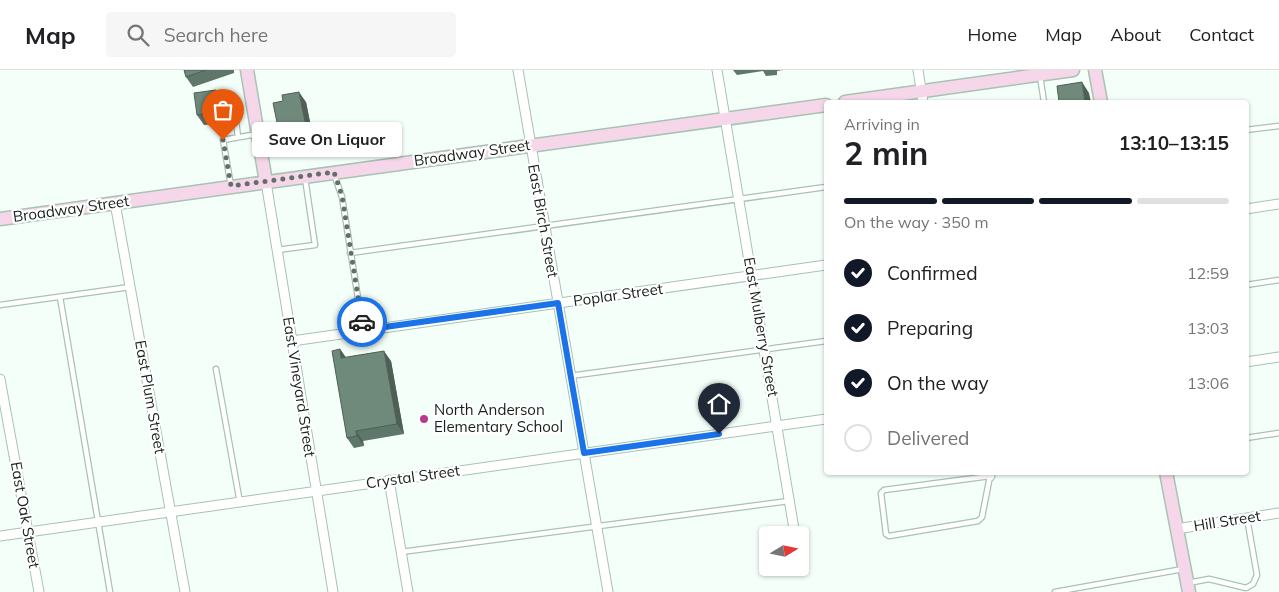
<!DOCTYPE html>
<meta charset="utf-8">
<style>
:root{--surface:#fff;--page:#f6f6f6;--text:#202124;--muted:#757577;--line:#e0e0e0;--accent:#111827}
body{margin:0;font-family:Mulish,sans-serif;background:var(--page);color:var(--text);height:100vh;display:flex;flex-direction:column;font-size:19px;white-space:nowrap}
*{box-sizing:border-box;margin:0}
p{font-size:16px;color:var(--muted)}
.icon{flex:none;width:28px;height:28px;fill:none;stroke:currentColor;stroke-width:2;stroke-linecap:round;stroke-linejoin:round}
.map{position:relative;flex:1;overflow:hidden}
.side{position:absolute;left:824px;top:30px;width:425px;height:375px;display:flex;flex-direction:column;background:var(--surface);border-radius:5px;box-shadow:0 1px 4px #0004}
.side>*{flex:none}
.needle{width:32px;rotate:80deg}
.controls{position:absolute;left:759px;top:456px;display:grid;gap:10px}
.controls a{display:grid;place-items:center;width:50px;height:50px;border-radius:5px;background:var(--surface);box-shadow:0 1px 4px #0004;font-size:25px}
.pin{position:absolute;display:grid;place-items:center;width:42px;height:42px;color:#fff;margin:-51px -21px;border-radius:50% 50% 50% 0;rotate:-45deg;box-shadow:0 0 5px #0007}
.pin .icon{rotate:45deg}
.courier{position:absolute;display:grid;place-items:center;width:50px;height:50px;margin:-25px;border:4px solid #1a73e8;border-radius:50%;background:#fff;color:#222;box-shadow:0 1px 6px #0007}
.bubble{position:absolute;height:35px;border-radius:5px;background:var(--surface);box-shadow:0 1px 4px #0004;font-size:16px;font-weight:700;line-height:35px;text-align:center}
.summary em{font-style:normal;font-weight:700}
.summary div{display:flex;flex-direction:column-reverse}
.summary{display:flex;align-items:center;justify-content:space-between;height:85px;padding:0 20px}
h1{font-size:32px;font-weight:700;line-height:38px}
.bar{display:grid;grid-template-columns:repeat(4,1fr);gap:8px 5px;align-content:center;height:60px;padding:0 20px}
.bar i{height:6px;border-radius:4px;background:var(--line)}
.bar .on{background:var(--accent)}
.bar p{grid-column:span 4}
ol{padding:0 20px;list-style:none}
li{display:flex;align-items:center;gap:15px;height:55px}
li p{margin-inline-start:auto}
li .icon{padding:5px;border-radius:50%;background:var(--accent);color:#fff;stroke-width:4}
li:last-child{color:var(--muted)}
li i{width:28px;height:28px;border:2px solid var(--line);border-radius:50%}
header{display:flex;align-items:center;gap:30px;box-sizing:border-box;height:70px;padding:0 25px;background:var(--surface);border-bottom:1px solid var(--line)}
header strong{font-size:24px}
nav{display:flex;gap:28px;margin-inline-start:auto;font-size:18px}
.search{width:350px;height:45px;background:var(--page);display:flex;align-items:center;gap:12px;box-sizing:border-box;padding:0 18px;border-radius:5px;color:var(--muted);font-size:19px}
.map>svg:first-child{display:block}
</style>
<header>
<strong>Map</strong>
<div class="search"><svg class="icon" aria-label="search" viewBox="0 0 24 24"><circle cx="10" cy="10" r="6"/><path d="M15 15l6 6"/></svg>Search here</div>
<nav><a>Home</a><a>Map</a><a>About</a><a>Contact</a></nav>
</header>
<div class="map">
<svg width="1279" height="522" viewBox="0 0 1279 522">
<rect width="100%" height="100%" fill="#f4fff9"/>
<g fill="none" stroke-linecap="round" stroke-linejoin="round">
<defs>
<path id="lane" d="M1040 6 1044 32
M233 28 238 67
M1246 60 1279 56
M334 104 342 127 363 260
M231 116 223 70 257 64
M277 180 315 175 305 108
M350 183 826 117
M1246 215 1279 210
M60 227 110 522
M0 235 130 217
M216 299 240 433
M570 306 826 271
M1246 368 1279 363
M990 406 982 447 978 451 889 466 886 464 881 423 884 420Z
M401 482 789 431
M1188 513 1209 509 1246 518 1253 514 1257 505 1247 448
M1055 522 1183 499"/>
<path id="street" d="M518 0 608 522
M717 0 795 465
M918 0 923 32
M266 112 333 522
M115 133 185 522
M1246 139 1279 134
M292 271 826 195
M1246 292 1279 287
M0 309 39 522
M990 402V406
M389 410 408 522
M1176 459 1279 443
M0 466 826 349"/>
<path id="secondary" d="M247 0 266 112
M1095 0 1101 32
M845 32 1073 0
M0 149 826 35
M1166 402 1189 522"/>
</defs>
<use href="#lane" stroke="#a7c3b4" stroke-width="7"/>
<use href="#street" stroke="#a7c3b4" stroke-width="11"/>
<use href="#secondary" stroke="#a7c3b4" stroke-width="15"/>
<use href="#lane" stroke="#fff" stroke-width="4.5"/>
<use href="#street" stroke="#fff" stroke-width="9"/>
<use href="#secondary" stroke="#f6d7e9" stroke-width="12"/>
</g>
<path fill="#5f766a" d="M184 0H234V3L193 17 186 7Z
M733 0H783L777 1V5L766 6 763 1 737 5Z
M216 20 223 30 226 53 204 55 197 45Z
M306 32 313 67 286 72 279 62Z
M340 279 346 288 391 291 404 364 363 371 364 376 354 378 347 368Z"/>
<path fill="#4e6056" d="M1082 12 1089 23 1091 32H1085Z
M216 20 223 30 226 53 218 42Z
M299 22 306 32 313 67 306 56Z
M340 279 347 289 341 288Z
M384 281 391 291 404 364 397 354Z
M356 361 363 371 364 376 357 366Z"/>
<path fill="#6f897b" stroke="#4e6056" d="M184 0H206L186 7Z
M1082 12 1085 32H1059L1057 16Z
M216 20 218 42 197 45 194 23Z
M299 22 306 56 279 62 273 33 283 31 282 25Z
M340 279 341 288 384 281 397 354 356 361 357 366 347 368 332 281Z"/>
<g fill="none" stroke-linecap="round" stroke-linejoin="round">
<path stroke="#646f69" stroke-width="5" stroke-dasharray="0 9" d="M223 70 231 116 334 102 342 126 362 252"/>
<path stroke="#1a73e8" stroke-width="6" d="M362 252 363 260 558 233 584 383 719 364"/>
</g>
<circle fill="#b83b8b" stroke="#fff" stroke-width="2" cx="424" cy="349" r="5"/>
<g text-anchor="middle" stroke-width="4.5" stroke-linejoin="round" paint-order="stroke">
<g font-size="15" fill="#16211b" stroke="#fff">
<text transform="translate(472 83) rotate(-8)" y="5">Broadway Street</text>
<text transform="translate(71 139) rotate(-8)" y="5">Broadway Street</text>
<text transform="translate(543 151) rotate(80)" y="5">East Birch Street</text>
<text transform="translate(618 225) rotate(-8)" y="5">Poplar Street</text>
<text transform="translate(761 257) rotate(80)" y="5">East Mulberry Street</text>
<text transform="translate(299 317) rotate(81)" y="5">East Vineyard Street</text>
<text transform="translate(150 327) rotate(80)" y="5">East Plum Street</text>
<text transform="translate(413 407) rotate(-8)" y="5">Crystal Street</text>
<text transform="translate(25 445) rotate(80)" y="5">East Oak Street</text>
<text transform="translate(1227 451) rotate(-9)" y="5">Hill Street</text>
</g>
<g font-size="15" fill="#16211b" stroke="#fff" text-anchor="start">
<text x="434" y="345">North Anderson<tspan x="434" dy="17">Elementary School</tspan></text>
</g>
</g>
</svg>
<div class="controls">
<a><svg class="needle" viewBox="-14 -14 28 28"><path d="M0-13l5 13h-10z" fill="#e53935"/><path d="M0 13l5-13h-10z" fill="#757577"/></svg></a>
</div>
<div class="pin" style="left:223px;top:70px;background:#ea580c"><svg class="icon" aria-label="bag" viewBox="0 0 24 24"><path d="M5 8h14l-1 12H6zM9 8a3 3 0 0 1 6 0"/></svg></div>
<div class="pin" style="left:719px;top:364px;background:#1f2937"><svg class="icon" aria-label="home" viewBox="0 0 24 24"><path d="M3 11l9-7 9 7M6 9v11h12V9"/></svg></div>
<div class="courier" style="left:362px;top:252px"><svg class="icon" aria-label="car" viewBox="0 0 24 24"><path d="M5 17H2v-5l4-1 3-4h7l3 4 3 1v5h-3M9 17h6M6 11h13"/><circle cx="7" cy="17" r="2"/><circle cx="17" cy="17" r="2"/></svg></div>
<div class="bubble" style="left:252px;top:52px;width:150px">Save On Liquor</div>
<section class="side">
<div class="summary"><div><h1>2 min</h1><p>Arriving in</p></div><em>13:10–13:15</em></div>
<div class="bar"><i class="on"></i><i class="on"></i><i class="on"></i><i></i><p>On the way · 350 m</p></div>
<ol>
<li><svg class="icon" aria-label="check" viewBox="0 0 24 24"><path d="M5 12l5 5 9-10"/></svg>Confirmed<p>12:59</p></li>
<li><svg class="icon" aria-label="check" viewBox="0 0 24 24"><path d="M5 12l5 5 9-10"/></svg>Preparing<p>13:03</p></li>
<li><svg class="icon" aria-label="check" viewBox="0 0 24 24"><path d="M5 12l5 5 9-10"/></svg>On the way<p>13:06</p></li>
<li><i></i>Delivered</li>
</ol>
</section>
</div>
